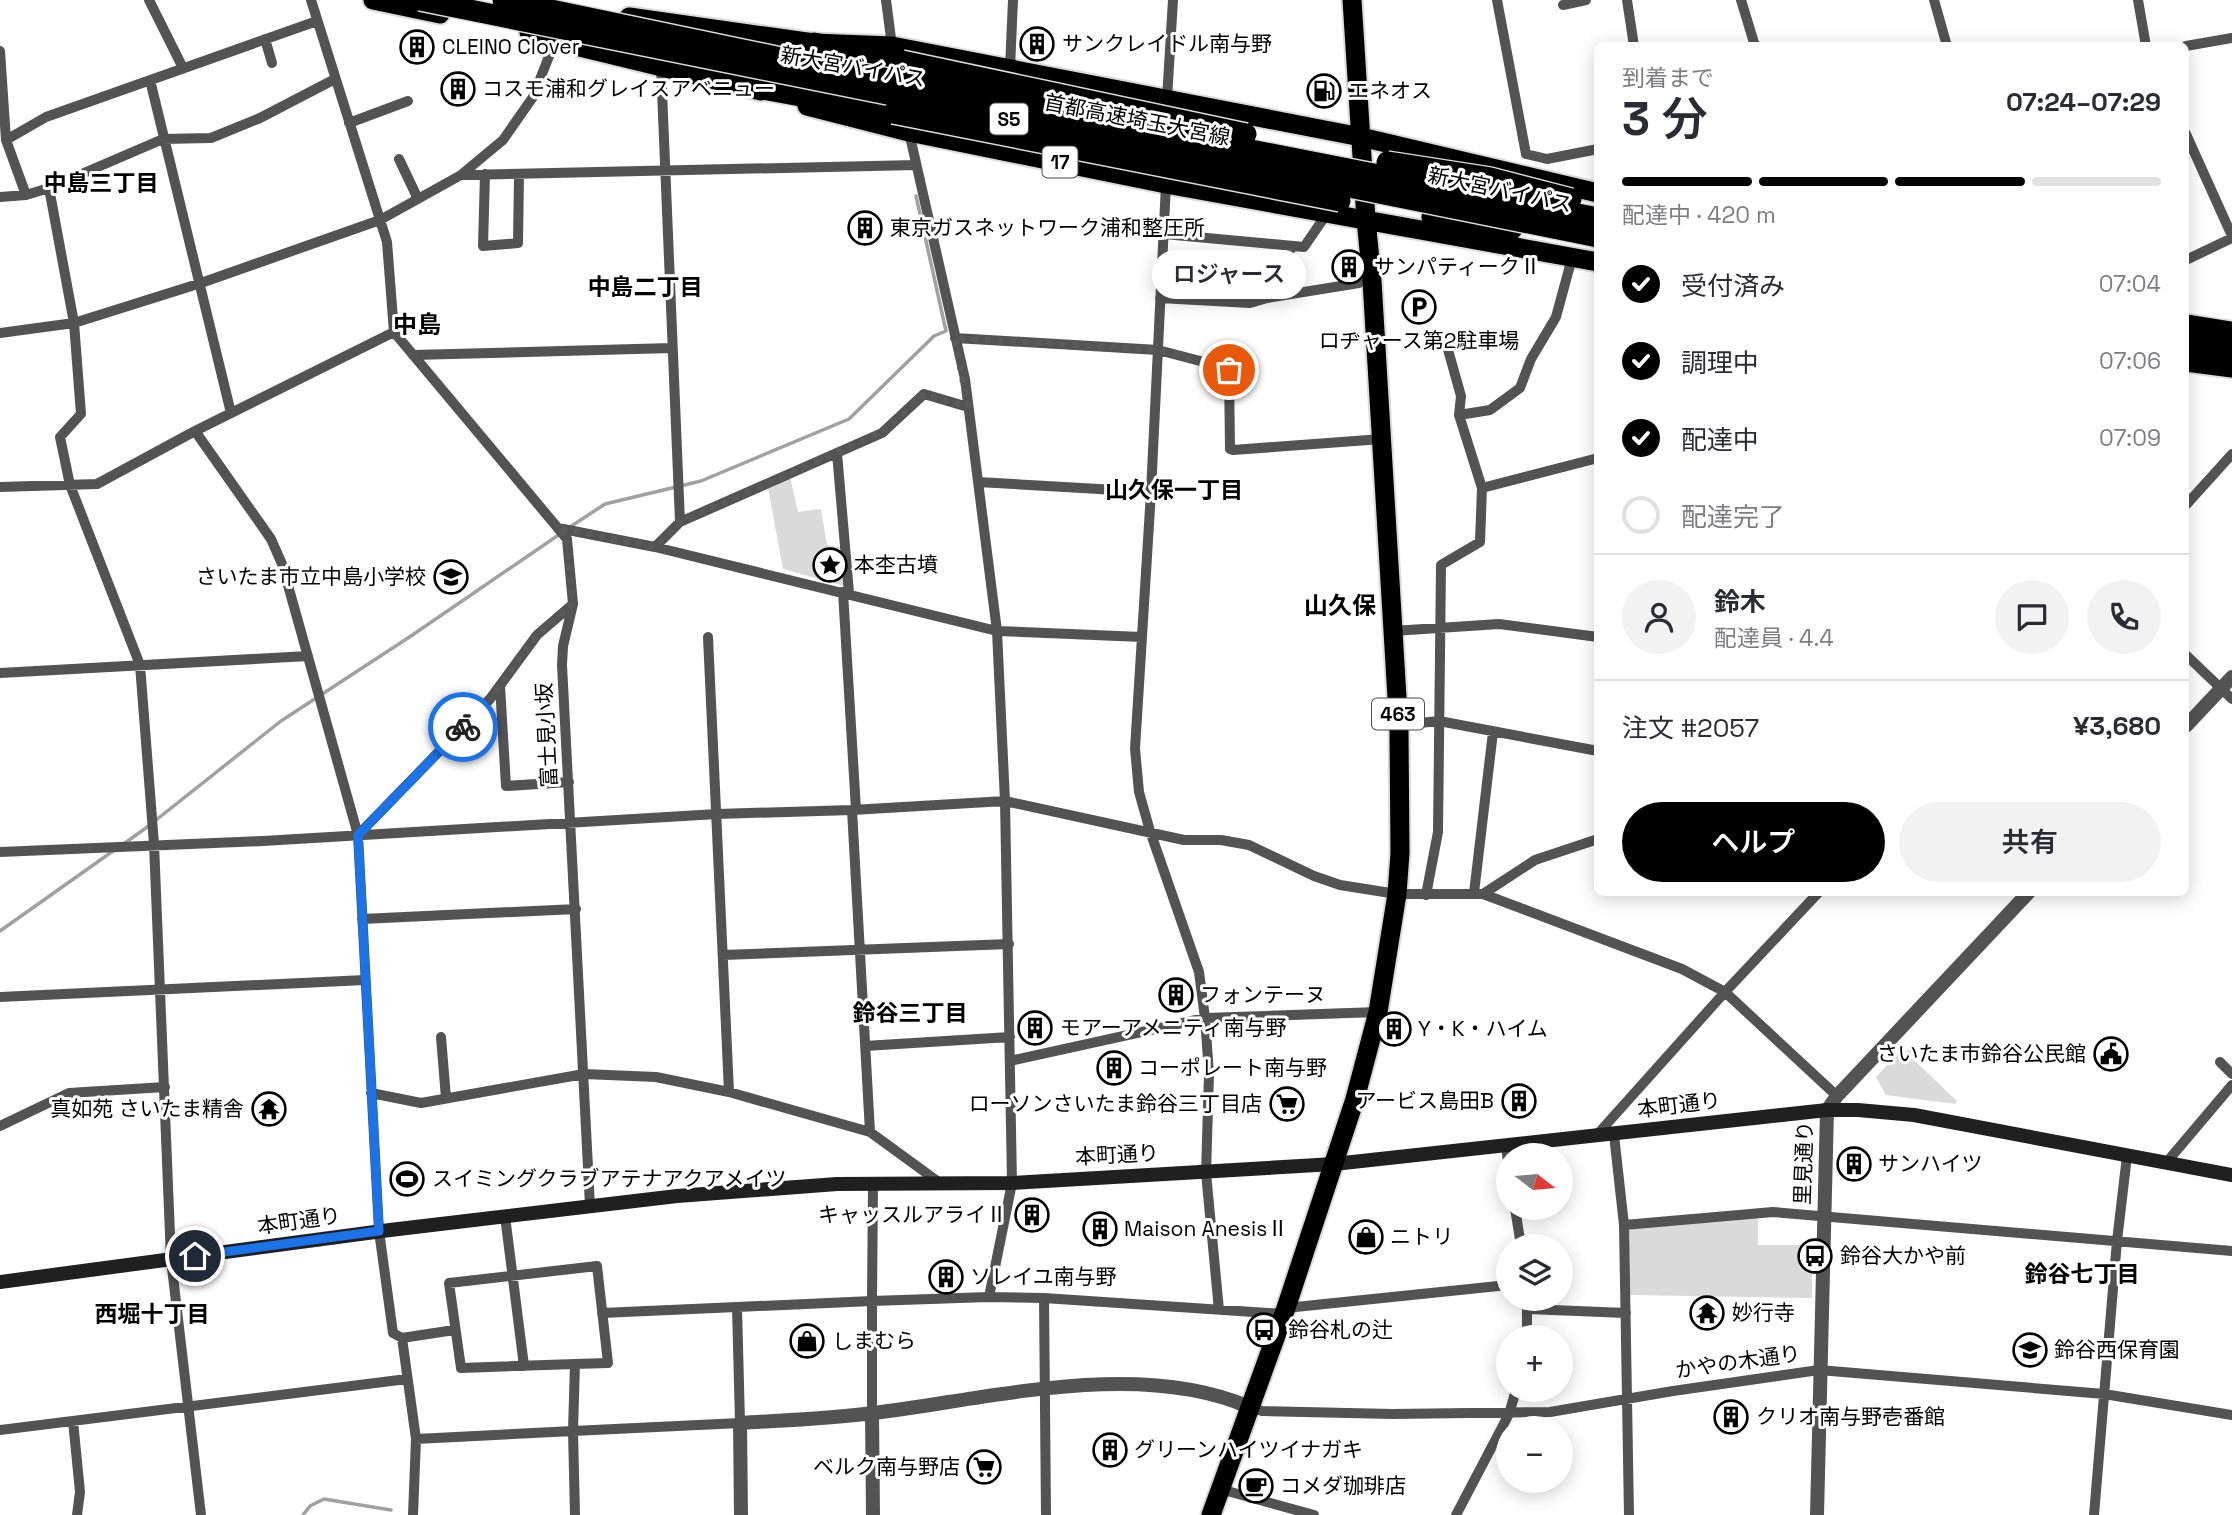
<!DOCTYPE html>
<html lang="ja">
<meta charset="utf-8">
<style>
:root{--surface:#fff;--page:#f2f2f3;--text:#2b2b33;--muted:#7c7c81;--line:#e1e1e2;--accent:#000}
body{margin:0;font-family:"Space Grotesk","Noto Sans JP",sans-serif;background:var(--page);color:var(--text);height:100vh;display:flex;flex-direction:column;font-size:26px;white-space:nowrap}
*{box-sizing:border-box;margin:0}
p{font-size:23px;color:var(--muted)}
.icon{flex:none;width:38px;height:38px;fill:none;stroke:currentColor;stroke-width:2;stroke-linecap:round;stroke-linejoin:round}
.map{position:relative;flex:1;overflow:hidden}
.details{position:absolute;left:1594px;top:42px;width:595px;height:854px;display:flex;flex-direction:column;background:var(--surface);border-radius:10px;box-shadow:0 4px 18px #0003}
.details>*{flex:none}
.needle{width:46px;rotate:106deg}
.buttons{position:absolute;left:1496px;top:1143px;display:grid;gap:14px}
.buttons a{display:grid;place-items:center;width:77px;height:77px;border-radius:50%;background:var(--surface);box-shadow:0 4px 18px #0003;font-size:35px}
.pin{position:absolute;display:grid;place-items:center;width:60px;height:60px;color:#fff;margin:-30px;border:4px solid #fff;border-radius:50%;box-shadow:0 2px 7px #0007}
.courier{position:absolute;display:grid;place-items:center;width:70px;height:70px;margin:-35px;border:5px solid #1a73e8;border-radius:50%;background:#fff;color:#222;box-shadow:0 2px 9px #0007}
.bubble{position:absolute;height:49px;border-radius:24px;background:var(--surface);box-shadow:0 4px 18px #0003;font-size:23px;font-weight:600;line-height:49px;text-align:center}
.head em{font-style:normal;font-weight:600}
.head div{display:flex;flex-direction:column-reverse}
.head{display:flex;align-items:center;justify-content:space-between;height:119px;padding:0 28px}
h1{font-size:46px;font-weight:600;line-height:52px}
.bar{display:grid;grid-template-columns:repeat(4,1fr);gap:10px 7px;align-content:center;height:84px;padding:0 28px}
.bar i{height:9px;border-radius:5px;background:var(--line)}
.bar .on{background:var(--accent)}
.bar p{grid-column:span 4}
.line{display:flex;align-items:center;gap:18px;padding:0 28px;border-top:2px solid var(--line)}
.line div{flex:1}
.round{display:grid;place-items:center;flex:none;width:74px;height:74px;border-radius:37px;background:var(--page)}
ol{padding:0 28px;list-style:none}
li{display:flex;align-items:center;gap:21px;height:77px}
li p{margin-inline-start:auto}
li .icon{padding:7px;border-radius:50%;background:var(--accent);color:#fff;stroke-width:4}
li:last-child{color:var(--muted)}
li i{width:38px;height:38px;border:4px solid var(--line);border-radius:50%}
.action{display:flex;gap:14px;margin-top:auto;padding:14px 28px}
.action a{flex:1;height:80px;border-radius:42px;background:var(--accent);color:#fff;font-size:28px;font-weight:600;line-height:80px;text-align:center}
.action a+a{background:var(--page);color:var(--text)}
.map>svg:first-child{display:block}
</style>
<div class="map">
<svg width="2232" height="1515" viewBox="0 0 2232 1515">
<rect width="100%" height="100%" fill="#fff"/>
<path fill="#dadada" d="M790 477 798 512 821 509 827 545 843 548 844 586 783 569 768 488Z
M1911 1047 1920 1055 1915 1061 1957 1101 1955 1104 1886 1095 1876 1077 1899 1052 1903 1055Z
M1758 1217V1245H1812V1298L1629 1295V1227Z"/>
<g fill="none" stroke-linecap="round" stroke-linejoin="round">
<path stroke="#a1a1a1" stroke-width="3.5" d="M570 527 605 504 701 481 849 419 934 336 946 331 916 196
M156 820 281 721 411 636 560 534
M125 843 150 825
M0 931 113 851
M303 1515 310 1506 324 1499 391 1510"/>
<defs>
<path id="trunk" d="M373 0 440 14
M629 17 814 43 892 46 1361 137 1598 193
M529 32 555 41 761 91
M807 106 909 132 1166 184 1598 262
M2186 324 2230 331
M2186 362 2232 368
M1211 1515 1286 1308 1355 1099 1378 1012 1397 894 1400 853 1399 731 1372 281 1366 219 1352 0"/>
<path id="motorway" d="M814 43 902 61
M746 86 893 113
M1432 217 1512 229
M2186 335 2232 342
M2186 351 2232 357"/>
</defs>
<use href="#trunk" stroke="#dbdbdb" stroke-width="23"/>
<use href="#motorway" stroke="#dbdbdb" stroke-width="24"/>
<path stroke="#535353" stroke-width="10" d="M149 0 183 68
M886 0 892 46
M1497 0 1526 154 1547 159 1598 149
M1627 0 1634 46
M1741 0 1755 46
M1934 0 1947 46
M2138 0 2146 46
M1563 5 1586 0
M265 39 272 63
M2186 46 2232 38
M0 51 6 140 26 195
M661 67 680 522
M1010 68 1013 0
M150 80 231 413
M1167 99 1173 0
M349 123 408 101
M909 132 965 379 997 631 1005 801 1012 1183 989 1297
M2186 134 2232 236
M6 140 46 117 317 21
M399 159 418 199
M485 174 483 246 518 243 519 174
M461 175 916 165
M49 188 74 323 81 414 60 437 70 485 140 665 154 844 171 1259 201 1515
M0 197 26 195 49 188 163 139 211 138 260 118 335 79
M1164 234 1304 247 1328 212
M2186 260 2232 238
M1160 298 1250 303 1267 298 1359 283
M1251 302 1293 246
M0 333 74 323 201 283 380 220 461 175 503 140 533 97 555 41
M955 338 1158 350 1227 368 1229 370 1230 449 1233 450 1382 439
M413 355 672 348
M1459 415 1490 410 1520 388 1531 359 1556 317 1572 258
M195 431 394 332 387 242 311 0
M837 453 849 593
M978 482 1151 492 1135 749 1139 792 1150 831 1199 972 1205 1018 1209 1074 1206 1173 1219 1310
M0 487 97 484 195 431 271 539 282 564 358 835 379 1231 393 1333 402 1338 416 1439 413 1515
M1482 488 1598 458
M1151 492 1166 184
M2186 505 2232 454
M558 528 655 547 997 631 1142 637
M655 547 680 522 882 433 924 394 968 407
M843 592 856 810
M573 604 563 646 562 665 590 1206
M1393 631 1499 624 1598 637
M708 637 729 1092
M2186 655 2232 699
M0 673 308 656
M500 686 506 786 569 782
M1399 725 1439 721 1598 751
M852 810 870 1132
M358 835 490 699 537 635 573 604 567 539 394 332
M0 852 263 841 717 814 852 810 1005 801 1184 840H1221L1249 845 1314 876 1340 885 1397 894H1483L1682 969 1725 992 1837 1096
M1474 893 1493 732
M1483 894 1535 860 1598 839
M1426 895 1438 832 1441 565 1480 542 1482 488 1459 415 1461 396 1445 339
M362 919 576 909
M723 955 1009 944
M0 997 365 980
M441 1037 446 1098
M865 1046 1010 1037
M1010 1061 1205 1018 1378 1012
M2220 1062 2232 1074
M371 1093 421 1103 584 1074 656 1077 729 1092 870 1132 940 1183
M0 1126 69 1093 165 1087
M1614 1135 1624 1225 1629 1515
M1595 1137 1725 992 1819 892
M1506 1147 1508 1161
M2166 1163 2232 1085
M1515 1208 1521 1246
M505 1216 524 1366
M1624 1225 1773 1212 2232 1251
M1044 1298 1046 1515
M1286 1308 1508 1285
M1528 1309 1626 1313
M602 1313 737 1307
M1527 1337V1298
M402 1338 454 1330
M575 1364 608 1363 597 1266 449 1283 461 1368 575 1364 573 1431 740 1423 737 1307 872 1301 873 1184
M1249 1407 1262 1411 1393 1414 1550 1412 1673 1391 1819 1370 2104 1394 2232 1415
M872 1413V1301L989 1297 1044 1298 1284 1314
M73 1421 80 1492 77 1515
M0 1430 407 1379
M416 1439 573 1431 575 1515
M1220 1489 1314 1515
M1456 1515 1509 1414 1516 1390
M2094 1515 2117 1241 2127 1156"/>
<path stroke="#535353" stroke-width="14" d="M2186 726 2232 677
M872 1413 873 1515
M741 1515 740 1423C784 1420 829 1419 873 1413 989 1399 1138 1359 1249 1407
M1817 1515 1827 1110 1837 1096 2029 892"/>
<path stroke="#202020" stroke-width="14" d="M0 1282 390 1230 677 1196 837 1184 1012 1183 1334 1164 1827 1110H1858L1914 1115 2232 1175"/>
<use href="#trunk" stroke="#000" stroke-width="19"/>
<use href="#motorway" stroke="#000" stroke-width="21"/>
<defs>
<path id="motorway-bridge" d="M420 0 1598 237
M503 0 786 59 1598 218
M902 61 1246 134
M893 113 1340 201
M1387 162 1490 178 1571 199"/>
</defs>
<use href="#motorway-bridge" stroke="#dbdbdb" stroke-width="24" stroke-linecap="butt"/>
<use href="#motorway-bridge" stroke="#000" stroke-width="21"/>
</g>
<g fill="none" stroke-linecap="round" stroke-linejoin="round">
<path stroke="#595959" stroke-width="7" stroke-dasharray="0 12.6" d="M463 727 490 699 537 635 573 604 567 539 558 528 655 547 680 522 882 433 924 394 968 407 955 338 1158 350 1229 370"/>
<path stroke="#1a73e8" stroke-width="9" d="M195 1256 379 1231 358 835 463 727"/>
</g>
<defs>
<symbol id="building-ring" viewBox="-11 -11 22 22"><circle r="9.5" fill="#fff" stroke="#000" stroke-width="1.5"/><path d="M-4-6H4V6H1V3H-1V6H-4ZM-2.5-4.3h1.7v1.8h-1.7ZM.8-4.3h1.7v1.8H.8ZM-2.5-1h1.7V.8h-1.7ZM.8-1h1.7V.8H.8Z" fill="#000"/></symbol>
<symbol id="fuel-ring" viewBox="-11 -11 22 22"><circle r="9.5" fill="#fff" stroke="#000" stroke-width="1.5"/><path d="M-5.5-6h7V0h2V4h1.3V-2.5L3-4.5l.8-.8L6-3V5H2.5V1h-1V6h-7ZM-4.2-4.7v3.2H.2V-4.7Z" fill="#000"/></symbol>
<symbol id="parking-ring" viewBox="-11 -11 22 22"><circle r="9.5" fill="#fff" stroke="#000" stroke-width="1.5"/><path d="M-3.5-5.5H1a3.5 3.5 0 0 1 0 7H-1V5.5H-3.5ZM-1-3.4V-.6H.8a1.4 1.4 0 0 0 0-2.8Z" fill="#000"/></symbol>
<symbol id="sight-ring" viewBox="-11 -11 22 22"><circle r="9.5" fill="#fff" stroke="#000" stroke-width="1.5"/><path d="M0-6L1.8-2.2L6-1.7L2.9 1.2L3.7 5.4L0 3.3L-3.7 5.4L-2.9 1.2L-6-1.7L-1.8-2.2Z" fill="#000"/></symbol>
<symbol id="school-ring" viewBox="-11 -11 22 22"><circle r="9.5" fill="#fff" stroke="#000" stroke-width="1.5"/><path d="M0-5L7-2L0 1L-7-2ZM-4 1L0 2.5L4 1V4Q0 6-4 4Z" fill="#000"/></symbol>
<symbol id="civic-ring" viewBox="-11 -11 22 22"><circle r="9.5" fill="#fff" stroke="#000" stroke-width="1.5"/><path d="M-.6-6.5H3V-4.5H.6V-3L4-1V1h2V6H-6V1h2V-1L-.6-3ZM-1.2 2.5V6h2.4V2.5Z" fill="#000"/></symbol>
<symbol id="supermarket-ring" viewBox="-11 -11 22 22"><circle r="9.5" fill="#fff" stroke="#000" stroke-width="1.5"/><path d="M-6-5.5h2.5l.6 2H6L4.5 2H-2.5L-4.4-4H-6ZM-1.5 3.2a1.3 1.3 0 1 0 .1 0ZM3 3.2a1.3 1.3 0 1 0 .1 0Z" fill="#000"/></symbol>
<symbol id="temple-ring" viewBox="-11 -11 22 22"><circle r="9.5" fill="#fff" stroke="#000" stroke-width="1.5"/><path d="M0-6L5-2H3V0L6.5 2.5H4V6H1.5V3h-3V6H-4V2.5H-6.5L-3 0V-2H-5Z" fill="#000"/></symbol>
<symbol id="stadium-ring" viewBox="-11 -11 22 22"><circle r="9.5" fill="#fff" stroke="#000" stroke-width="1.5"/><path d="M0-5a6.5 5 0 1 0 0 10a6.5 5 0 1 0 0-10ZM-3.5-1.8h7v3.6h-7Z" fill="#000"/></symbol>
<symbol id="shop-ring" viewBox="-11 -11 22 22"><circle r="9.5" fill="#fff" stroke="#000" stroke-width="1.5"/><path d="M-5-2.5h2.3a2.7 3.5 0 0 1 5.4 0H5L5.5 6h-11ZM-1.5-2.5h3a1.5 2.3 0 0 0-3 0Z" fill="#000"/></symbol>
<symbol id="bus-ring" viewBox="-11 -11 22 22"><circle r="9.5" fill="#fff" stroke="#000" stroke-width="1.5"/><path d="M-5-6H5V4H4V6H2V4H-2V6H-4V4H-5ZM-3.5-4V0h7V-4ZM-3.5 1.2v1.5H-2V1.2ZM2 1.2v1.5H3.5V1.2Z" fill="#000"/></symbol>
<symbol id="cafe-ring" viewBox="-11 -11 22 22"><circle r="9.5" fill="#fff" stroke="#000" stroke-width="1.5"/><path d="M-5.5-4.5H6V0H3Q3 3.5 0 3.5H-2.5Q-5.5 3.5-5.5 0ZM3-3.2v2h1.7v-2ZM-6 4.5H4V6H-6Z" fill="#000"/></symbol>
</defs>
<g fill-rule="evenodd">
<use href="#building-ring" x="1018" y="25" width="38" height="38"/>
<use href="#building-ring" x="398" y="28" width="38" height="38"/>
<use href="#building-ring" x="439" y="70" width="38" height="38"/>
<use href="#fuel-ring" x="1305" y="72" width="38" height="38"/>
<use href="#building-ring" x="846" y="209" width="38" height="38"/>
<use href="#building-ring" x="1330" y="248" width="38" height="38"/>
<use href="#parking-ring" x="1400" y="288" width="38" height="38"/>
<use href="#sight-ring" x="811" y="546" width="38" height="38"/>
<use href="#school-ring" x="432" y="558" width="38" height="38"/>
<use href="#building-ring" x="1157" y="976" width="38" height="38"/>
<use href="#building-ring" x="1016" y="1009" width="38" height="38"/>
<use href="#building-ring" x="1375" y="1010" width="38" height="38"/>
<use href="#civic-ring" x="2092" y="1035" width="38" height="38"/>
<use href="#building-ring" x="1095" y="1049" width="38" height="38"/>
<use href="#building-ring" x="1500" y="1082" width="38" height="38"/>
<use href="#supermarket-ring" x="1268" y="1085" width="38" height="38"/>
<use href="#temple-ring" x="250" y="1090" width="38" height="38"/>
<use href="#building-ring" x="1835" y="1145" width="38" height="38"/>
<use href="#stadium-ring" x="388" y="1160" width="38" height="38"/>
<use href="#building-ring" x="1013" y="1196" width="38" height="38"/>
<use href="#building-ring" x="1081" y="1210" width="38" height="38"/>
<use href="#shop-ring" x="1347" y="1218" width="38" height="38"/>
<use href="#bus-ring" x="1796" y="1237" width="38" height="38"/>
<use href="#building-ring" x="927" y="1258" width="38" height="38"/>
<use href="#temple-ring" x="1688" y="1294" width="38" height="38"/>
<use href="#bus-ring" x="1245" y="1311" width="38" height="38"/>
<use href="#shop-ring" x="788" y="1322" width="38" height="38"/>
<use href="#school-ring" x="2011" y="1331" width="38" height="38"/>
<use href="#building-ring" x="1712" y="1398" width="38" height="38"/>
<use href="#building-ring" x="1091" y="1431" width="38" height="38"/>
<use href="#supermarket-ring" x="965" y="1448" width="38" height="38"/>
<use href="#cafe-ring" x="1237" y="1467" width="38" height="38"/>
</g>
<g text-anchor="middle" stroke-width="6" stroke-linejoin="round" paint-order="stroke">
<g fill="#fff" stroke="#4c4c4c" stroke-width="2">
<rect x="990" y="103.5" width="38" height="31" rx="5"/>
<rect x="1042.5" y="146.5" width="35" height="31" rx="5"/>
<rect x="1372" y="698.5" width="52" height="31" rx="5"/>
</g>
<g font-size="19" font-weight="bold" fill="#000">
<text x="1009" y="126">S5</text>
<text x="1060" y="169">17</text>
<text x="1398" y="721">463</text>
</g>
<g font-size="21" fill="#000" stroke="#fff" text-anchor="start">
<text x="1062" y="51">サンクレイドル南与野</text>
<text x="442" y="54">CLEINO Clover</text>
<text x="482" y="96">コスモ浦和グレイスアベニュー</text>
<text x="1348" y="98">エネオス</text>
<text x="890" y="235">東京ガスネットワーク浦和整圧所</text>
<text x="1374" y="274">サンパティークⅡ</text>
<text x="1419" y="348" text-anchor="middle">ロヂャース第2駐車場</text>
<text x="854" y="572">本杢古墳</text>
<text x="426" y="584" text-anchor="end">さいたま市立中島小学校</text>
<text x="1200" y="1002">フォンテーヌ</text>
<text x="1060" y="1035">モアーアメニティ南与野</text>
<text x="1418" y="1036">Y・K・ハイム</text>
<text x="2086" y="1061" text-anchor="end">さいたま市鈴谷公民館</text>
<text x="1138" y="1075">コーポレート南与野</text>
<text x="1494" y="1108" text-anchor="end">アービス島田B</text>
<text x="1262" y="1111" text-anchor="end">ローソンさいたま鈴谷三丁目店</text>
<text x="244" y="1116" text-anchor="end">真如苑 さいたま精舎</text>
<text x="1878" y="1171">サンハイツ</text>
<text x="432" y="1186">スイミングクラブアテナアクアメイツ</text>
<text x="1007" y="1222" text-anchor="end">キャッスルアライⅡ</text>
<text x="1124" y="1236">Maison AnesisⅡ</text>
<text x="1390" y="1244">ニトリ</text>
<text x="1840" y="1263">鈴谷大かや前</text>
<text x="970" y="1284">ソレイユ南与野</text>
<text x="1732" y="1320">妙行寺</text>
<text x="1288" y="1337">鈴谷札の辻</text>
<text x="832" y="1348">しまむら</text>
<text x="2054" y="1357">鈴谷西保育園</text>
<text x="1756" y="1424">クリオ南与野壱番館</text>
<text x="1134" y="1457">グリーンハイツイナガキ</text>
<text x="960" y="1474" text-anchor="end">ベルク南与野店</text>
<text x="1280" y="1493">コメダ珈琲店</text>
</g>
<g font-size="21" fill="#000" stroke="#fff">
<text transform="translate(853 67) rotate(10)" y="7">新大宮バイパス</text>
<text transform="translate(1137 120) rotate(11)" y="7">首都高速埼玉大宮線</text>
<text transform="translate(1500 190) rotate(12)" y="7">新大宮バイパス</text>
<text transform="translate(547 735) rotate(-93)" y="7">富士見小坂</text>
<text transform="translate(1679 1105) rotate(-7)" y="7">本町通り</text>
<text transform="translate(1117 1155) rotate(-3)" y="7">本町通り</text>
<text transform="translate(1804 1163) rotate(-88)" y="7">里見通り</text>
<text transform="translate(299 1221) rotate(-8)" y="7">本町通り</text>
<text transform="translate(1738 1362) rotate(-8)" y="7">かやの木通り</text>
</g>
<g font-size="23" font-weight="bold" fill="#000" stroke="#fff">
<text x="101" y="191">中島三丁目</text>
<text x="645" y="295">中島二丁目</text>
<text x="1174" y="498">山久保一丁目</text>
<text x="910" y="1021">鈴谷三丁目</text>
<text x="2082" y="1282">鈴谷七丁目</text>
<text x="152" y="1322">西堀十丁目</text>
</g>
<g font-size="24" font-weight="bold" fill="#000" stroke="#fff">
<text x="417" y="333">中島</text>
<text x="1340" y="614">山久保</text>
</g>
</g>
</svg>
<div class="buttons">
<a><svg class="needle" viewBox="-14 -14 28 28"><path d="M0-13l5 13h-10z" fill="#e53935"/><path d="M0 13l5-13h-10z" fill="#7c7c81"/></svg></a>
<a><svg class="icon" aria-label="layers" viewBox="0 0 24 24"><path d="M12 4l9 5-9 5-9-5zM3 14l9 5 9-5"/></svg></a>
<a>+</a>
<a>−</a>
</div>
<div class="pin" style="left:1229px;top:370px;background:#ea580c"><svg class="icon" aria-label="bag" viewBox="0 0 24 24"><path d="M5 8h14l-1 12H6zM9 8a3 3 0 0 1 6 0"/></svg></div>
<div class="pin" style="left:195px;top:1256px;background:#1f2937"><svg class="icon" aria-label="home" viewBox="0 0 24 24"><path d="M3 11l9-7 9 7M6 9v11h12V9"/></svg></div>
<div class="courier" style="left:463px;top:727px"><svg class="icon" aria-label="bike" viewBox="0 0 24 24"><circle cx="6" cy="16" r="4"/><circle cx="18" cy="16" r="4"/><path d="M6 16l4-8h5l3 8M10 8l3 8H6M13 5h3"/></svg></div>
<div class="bubble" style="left:1152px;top:250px;width:154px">ロジャース</div>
<section class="details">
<div class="head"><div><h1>3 分</h1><p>到着まで</p></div><em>07:24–07:29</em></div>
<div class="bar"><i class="on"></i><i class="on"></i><i class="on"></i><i></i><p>配達中 · 420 m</p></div>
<ol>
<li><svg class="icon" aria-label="check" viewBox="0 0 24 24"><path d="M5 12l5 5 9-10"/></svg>受付済み<p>07:04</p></li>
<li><svg class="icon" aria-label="check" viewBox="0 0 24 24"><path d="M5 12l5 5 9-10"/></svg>調理中<p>07:06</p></li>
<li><svg class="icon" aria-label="check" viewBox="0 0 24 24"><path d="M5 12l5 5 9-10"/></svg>配達中<p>07:09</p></li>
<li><i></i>配達完了</li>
</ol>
<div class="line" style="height:126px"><a class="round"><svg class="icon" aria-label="person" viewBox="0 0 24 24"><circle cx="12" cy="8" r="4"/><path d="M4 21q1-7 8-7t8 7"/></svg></a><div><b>鈴木</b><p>配達員 · 4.4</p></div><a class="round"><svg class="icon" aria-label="chat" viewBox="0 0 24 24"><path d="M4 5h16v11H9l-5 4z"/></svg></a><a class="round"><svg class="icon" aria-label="phone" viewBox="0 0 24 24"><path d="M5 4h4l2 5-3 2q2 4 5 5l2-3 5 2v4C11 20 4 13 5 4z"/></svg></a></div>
<div class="line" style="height:91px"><div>注文 #2057</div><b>¥3,680</b></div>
<div class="action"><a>ヘルプ</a><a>共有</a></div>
</section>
</div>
